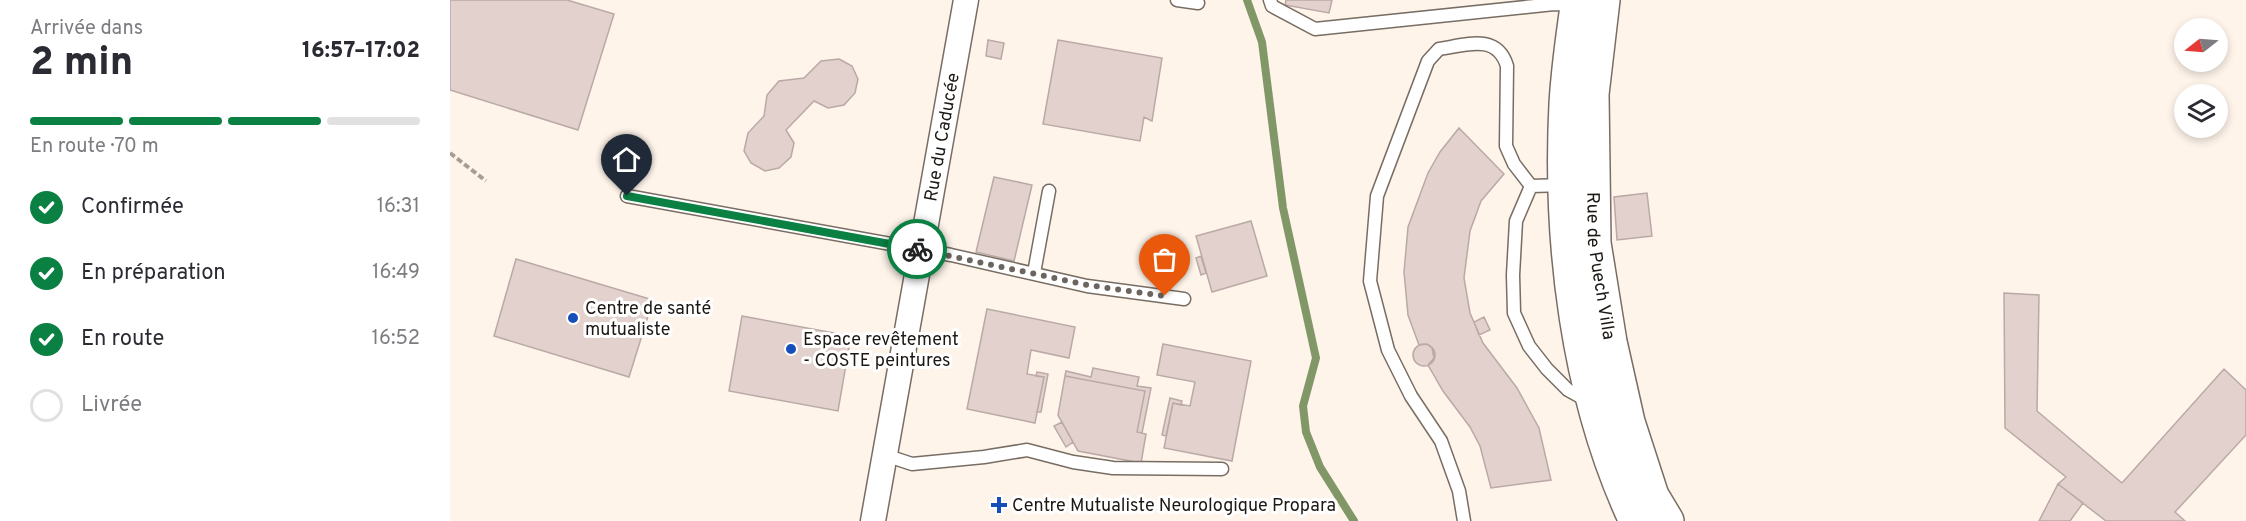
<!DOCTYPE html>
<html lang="fr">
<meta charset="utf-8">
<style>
:root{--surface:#fff;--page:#f2f2f3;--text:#2b2b33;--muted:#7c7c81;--line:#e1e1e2;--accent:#0b8043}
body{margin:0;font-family:Overpass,sans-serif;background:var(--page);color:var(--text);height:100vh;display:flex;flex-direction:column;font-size:22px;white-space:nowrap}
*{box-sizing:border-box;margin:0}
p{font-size:20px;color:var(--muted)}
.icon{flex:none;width:33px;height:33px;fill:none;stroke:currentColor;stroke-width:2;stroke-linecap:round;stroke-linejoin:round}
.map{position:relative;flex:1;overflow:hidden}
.sheet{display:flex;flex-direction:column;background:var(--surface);width:450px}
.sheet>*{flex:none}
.needle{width:39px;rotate:253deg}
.fabs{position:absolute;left:1724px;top:18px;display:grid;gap:12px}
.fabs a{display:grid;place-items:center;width:54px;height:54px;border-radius:50%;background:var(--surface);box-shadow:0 3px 9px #0003;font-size:30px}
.pin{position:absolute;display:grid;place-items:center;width:51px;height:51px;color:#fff;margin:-62px -26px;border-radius:50% 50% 50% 0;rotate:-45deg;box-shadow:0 0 6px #0007}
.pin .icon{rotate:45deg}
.courier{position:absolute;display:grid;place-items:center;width:60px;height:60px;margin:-30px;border:4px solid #0b8043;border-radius:50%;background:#fff;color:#222;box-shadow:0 2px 8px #0007}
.overview em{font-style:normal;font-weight:800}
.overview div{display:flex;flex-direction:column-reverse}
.overview{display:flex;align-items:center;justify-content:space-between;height:102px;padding:0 30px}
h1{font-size:39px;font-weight:800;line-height:45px}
.bar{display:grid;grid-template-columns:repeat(4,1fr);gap:9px 6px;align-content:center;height:72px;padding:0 30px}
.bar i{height:8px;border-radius:4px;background:var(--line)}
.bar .active{background:var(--accent)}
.bar p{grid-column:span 4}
ol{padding:0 30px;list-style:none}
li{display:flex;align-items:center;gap:18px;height:66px}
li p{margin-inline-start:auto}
li .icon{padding:6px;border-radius:50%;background:var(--accent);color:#fff;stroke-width:4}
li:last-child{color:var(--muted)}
li i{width:33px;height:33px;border:3px solid var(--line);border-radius:50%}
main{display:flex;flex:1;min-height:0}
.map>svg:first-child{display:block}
</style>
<main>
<section class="sheet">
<div class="overview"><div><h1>2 min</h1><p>Arrivée dans</p></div><em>16:57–17:02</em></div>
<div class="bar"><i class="active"></i><i class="active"></i><i class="active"></i><i></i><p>En route · 70 m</p></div>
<ol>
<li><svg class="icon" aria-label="check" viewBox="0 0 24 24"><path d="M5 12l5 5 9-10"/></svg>Confirmée<p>16:31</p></li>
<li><svg class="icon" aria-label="check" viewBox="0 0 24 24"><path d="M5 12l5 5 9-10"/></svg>En préparation<p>16:49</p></li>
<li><svg class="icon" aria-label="check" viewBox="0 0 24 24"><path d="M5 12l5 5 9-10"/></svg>En route<p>16:52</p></li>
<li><i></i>Livrée</li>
</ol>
</section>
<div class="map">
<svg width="1796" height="521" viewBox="0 0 1796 521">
<rect width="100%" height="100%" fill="#fef4ea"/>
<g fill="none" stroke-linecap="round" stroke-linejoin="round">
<path stroke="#829768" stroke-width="8" d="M797 0 812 42 833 208 866 358 853 406 856 432 870 467 904 521"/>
</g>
<path fill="#e3d1cd" stroke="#baa9a6" stroke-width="1.5" d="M0 0H117L164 14 128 130 0 90Z
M836 0H882L879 13 835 5Z
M538 40 554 43 551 59 536 56Z
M608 40 712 58 702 121 694 117 690 141 593 124Z
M389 59 402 66 408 79 405 93 394 105 378 108 364 101 336 130 344 143 341 157 329 168 315 171 301 163 294 151 298 133 314 116 317 95 329 81 354 78 371 61Z
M1009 128 1054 174 1031 201 1020 231 1014 278 1020 313 1033 343 1067 388 1089 428 1101 480 1041 488 1030 446 1020 427 993 391 978 365 984 358 982 348 977 344 969 345 958 315 954 272 958 227 978 173 990 152Z
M544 177 582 185 564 261 526 252Z
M1197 193 1202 236 1167 240 1164 197Z
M801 221 817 276 762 292 746 236Z
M751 256 756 273 751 275 746 258Z
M66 259 203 300 179 377 44 336Z
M1554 293 1589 295 1587 411 1672 483 1774 369 1796 390V435L1725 512 1735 521H1656L1608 484 1616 477 1555 428Z
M537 309 625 327 619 358 581 350 577 374 594 377 585 423 517 409Z
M292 316 401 336 388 411 279 391Z
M1034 317 1040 330 1029 335 1024 322Z
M713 344 801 361 782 461 714 448 723 403 740 406 745 382 707 375Z
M963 355a11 11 0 1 1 22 0a11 11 0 1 1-22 0Z
M643 368 689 377 687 386 701 388 692 433 687 432 695 391 615 376 616 371 641 377Z
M587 372 598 374 591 412H587L594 377 586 376Z
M615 376 695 391 687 432 696 434 691 463 628 451 608 415Z
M720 398 732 401 731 405 723 403 716 436 712 435Z
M612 422 623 442 616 447 604 426Z
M1608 484 1633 503 1620 521H1589Z"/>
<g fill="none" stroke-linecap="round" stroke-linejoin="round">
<defs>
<path id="service" d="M727 0 748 3
M820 0 822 6 865 29 1104 4 1126 5
M1081 186 1066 221 1063 275 1064 313 1079 346 1097 369 1118 390 1138 401
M1081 186 1115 185
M177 196 501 255 637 286 734 299
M584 273 599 191
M435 455 462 464 534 457 577 450 623 462 663 468 772 469
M1014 521 1009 491 991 441 961 396 938 350 920 281 927 196 978 61 989 49C1016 45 1047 33 1057 66L1056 146 1064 164 1081 186"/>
<g id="minor">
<path id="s1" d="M423 521 516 0"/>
</g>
<g id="secondary">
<path d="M1128 0C1123 34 1118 69 1116 104 1109 242 1127 396 1186 521"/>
<path id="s2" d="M1153 0 1142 94 1144 243 1160 342 1178 422 1202 496 1217 521"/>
</g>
</defs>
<use href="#service" stroke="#786d63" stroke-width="15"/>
<use href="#minor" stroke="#786d63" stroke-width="27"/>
<use href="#secondary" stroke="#786d63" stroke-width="36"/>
<path stroke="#a69e96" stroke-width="4" stroke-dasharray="6 3" stroke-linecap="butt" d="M0 153 36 181"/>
<use href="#service" stroke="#fff" stroke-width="12"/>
<use href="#minor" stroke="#fff" stroke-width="24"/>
<use href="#secondary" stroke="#fff" stroke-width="33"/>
</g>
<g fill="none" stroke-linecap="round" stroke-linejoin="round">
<path stroke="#6c655f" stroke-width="6" stroke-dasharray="0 10.8" d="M467 249 637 285 715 296"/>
<path stroke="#0b8043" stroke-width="8" d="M177 196 467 249"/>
</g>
<g fill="#154eb9" stroke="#fff" stroke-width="2">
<circle cx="123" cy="318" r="6"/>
<circle cx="341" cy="349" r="6"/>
<path d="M546 496h6v6h6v6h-6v6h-6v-6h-6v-6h6z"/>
</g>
<g text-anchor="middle" stroke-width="6" stroke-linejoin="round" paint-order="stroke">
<g font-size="18" fill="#1d1814" stroke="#fff">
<text dy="6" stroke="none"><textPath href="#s1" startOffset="390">Rue du Caducée</textPath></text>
<text dy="6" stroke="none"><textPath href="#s2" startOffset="267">Rue de Puech Villa</textPath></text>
</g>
<g font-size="18" fill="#1d1814" stroke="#fff" text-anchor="start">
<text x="135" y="314">Centre de santé<tspan x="135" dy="21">mutualiste</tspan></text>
<text x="353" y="345">Espace revêtement<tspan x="353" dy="21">- COSTE peintures</tspan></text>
<text x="562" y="511">Centre Mutualiste Neurologique Propara</text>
</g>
</g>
</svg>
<div class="fabs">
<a><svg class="needle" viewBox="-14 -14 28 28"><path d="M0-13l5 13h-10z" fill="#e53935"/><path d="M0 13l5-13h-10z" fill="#7c7c81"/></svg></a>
<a><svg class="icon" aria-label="layers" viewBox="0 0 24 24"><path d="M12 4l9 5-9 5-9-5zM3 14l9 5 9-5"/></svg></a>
</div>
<div class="pin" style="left:715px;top:296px;background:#ea580c"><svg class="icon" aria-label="bag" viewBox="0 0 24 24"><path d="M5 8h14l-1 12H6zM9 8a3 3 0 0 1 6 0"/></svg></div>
<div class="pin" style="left:177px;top:196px;background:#1f2937"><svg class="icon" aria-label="home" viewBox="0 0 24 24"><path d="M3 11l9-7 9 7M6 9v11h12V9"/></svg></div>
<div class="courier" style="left:467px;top:249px"><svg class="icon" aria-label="bike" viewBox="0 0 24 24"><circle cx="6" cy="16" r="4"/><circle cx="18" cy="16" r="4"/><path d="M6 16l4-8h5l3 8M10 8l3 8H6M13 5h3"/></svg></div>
</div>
</main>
